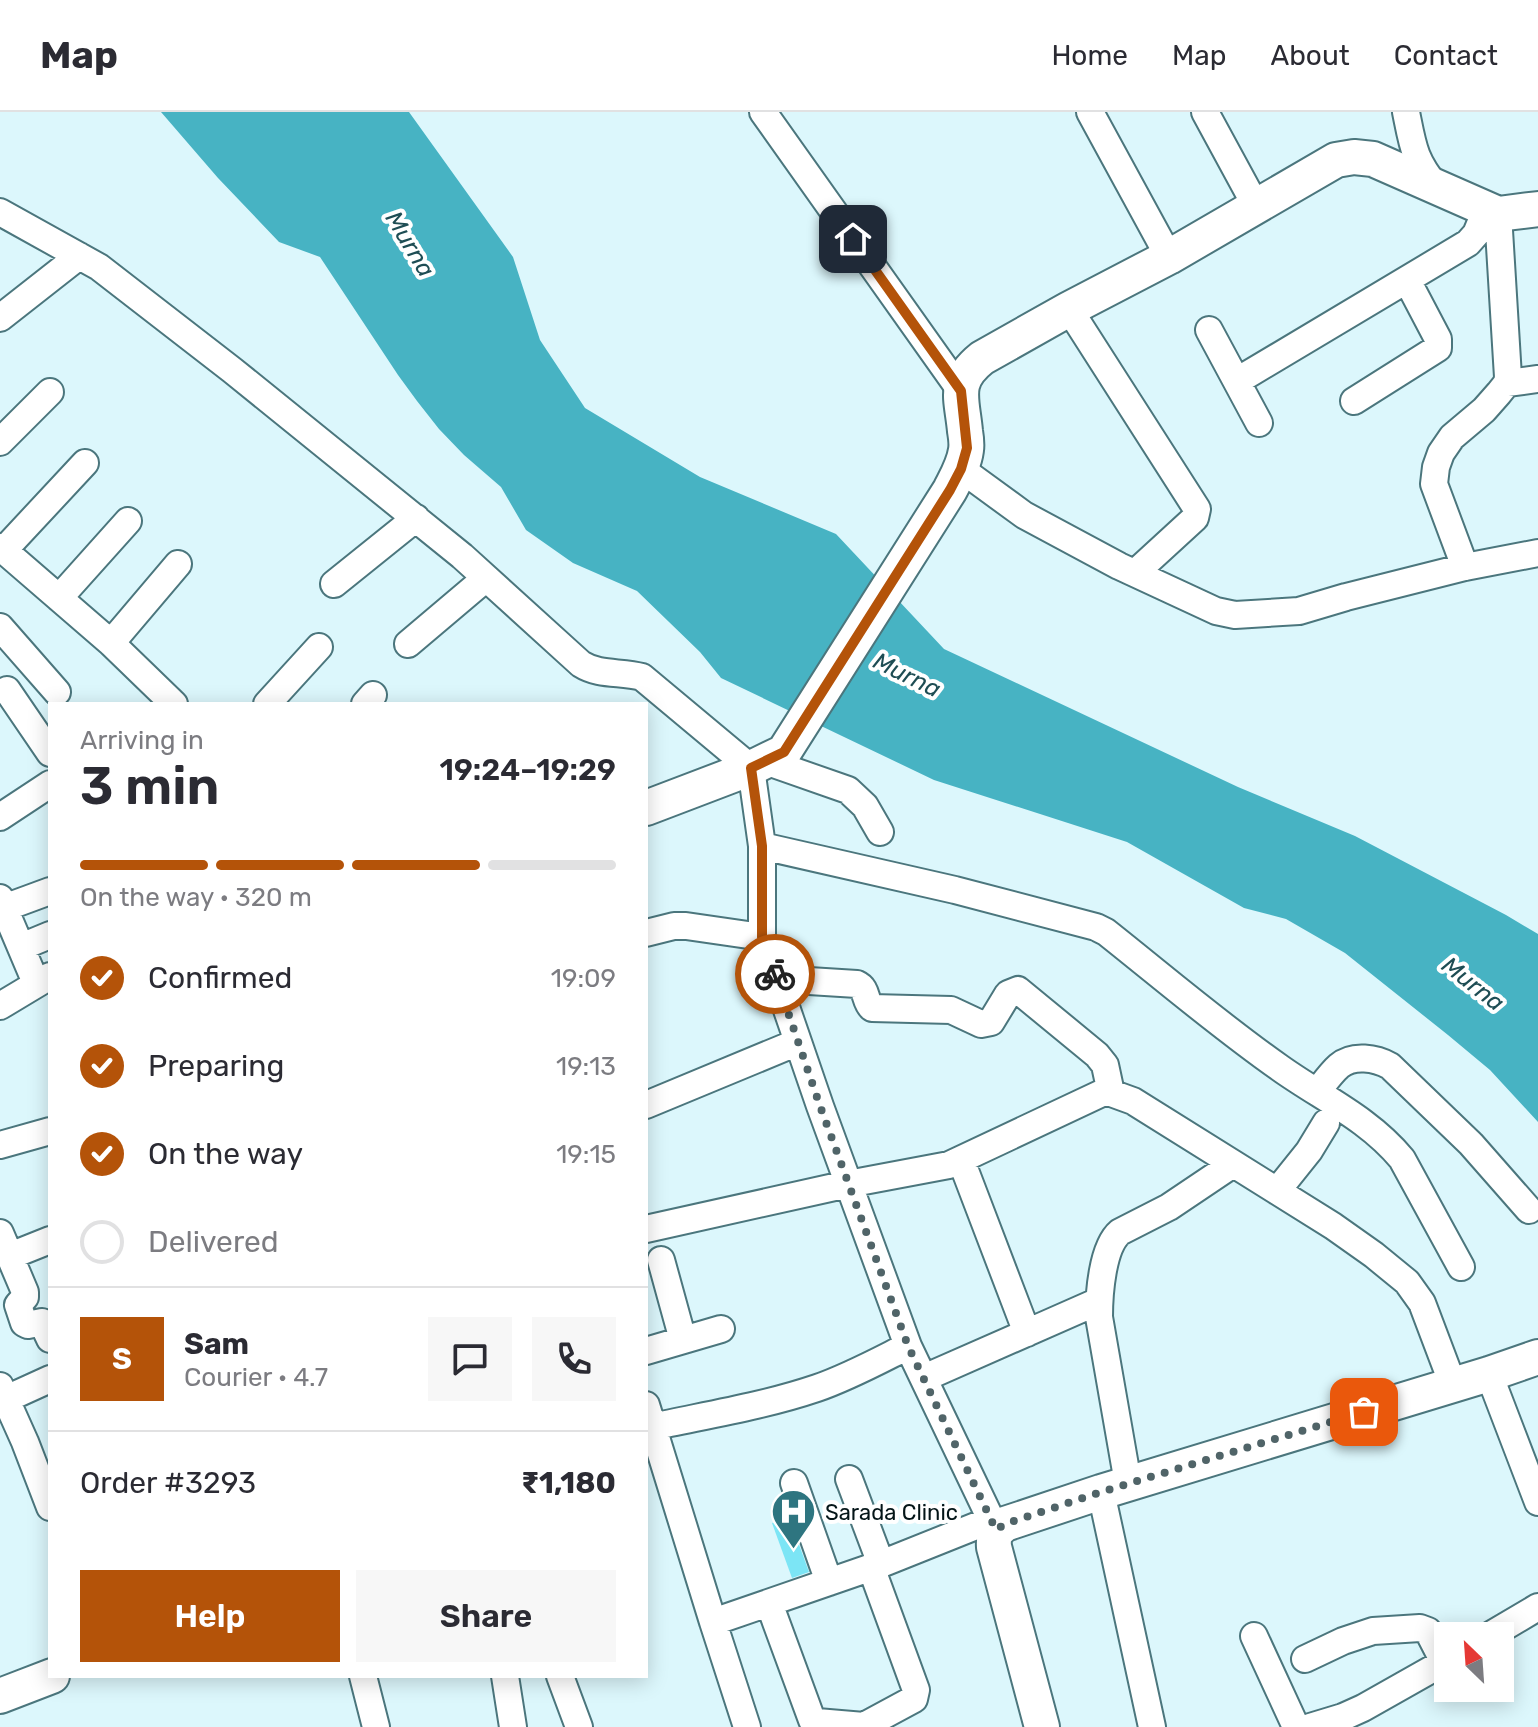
<!DOCTYPE html>
<meta charset="utf-8">
<style>
:root{--surface:#fff;--page:#f7f7f7;--text:#2b2b33;--muted:#7c7c81;--line:#e1e1e2;--accent:#b45309}
body{margin:0;font-family:Rubik,sans-serif;background:var(--page);color:var(--text);height:100vh;display:flex;flex-direction:column;font-size:30px;white-space:nowrap}
*{box-sizing:border-box;margin:0}
p{font-size:26px;color:var(--muted)}
.icon{flex:none;width:44px;height:44px;fill:none;stroke:currentColor;stroke-width:2;stroke-linecap:round;stroke-linejoin:round}
.map{position:relative;flex:1;overflow:hidden}
.drawer{position:absolute;left:48px;top:590px;width:600px;height:976px;display:flex;flex-direction:column;background:var(--surface);border-radius:0px;box-shadow:0 4px 20px #0003}
.drawer>*{flex:none}
.needle{width:52px;rotate:335deg}
.fabs{position:absolute;left:1434px;top:1510px;display:grid;gap:16px}
.fabs a{display:grid;place-items:center;width:80px;height:80px;border-radius:0px;background:var(--surface);box-shadow:0 4px 20px #0003;font-size:40px}
.pin{position:absolute;display:grid;place-items:center;width:68px;height:68px;color:#fff;margin:-34px;border-radius:16px;box-shadow:0 4px 12px #0006}
.courier{position:absolute;display:grid;place-items:center;width:80px;height:80px;margin:-40px;border:6px solid #b45309;border-radius:50%;background:#fff;color:#222;box-shadow:0 2px 10px #0007}
.head em{font-style:normal;font-weight:600}
.head div{display:flex;flex-direction:column-reverse}
.head{display:flex;align-items:center;justify-content:space-between;height:136px;padding:0 32px}
h1{font-size:52px;font-weight:600;line-height:60px}
.bar{display:grid;grid-template-columns:repeat(4,1fr);gap:12px 8px;align-content:center;height:96px;padding:0 32px}
.bar i{height:10px;border-radius:6px;background:var(--line)}
.bar .current{background:var(--accent)}
.bar p{grid-column:span 4}
.line{display:flex;align-items:center;gap:20px;padding:0 32px;border-top:2px solid var(--line)}
.line div{flex:1}
.round{display:grid;place-items:center;flex:none;width:84px;height:84px;border-radius:0px;background:var(--page)}
ol{padding:0 32px;list-style:none}
li{display:flex;align-items:center;gap:24px;height:88px}
li p{margin-inline-start:auto}
li .icon{padding:8px;border-radius:50%;background:var(--accent);color:#fff;stroke-width:4}
li:last-child{color:var(--muted)}
li i{width:44px;height:44px;border:4px solid var(--line);border-radius:50%}
.primary-button{display:flex;gap:16px;margin-top:auto;padding:16px 32px}
.primary-button a{flex:1;height:92px;border-radius:0px;background:var(--accent);color:#fff;font-size:32px;font-weight:600;line-height:92px;text-align:center}
.primary-button a+a{background:var(--page);color:var(--text)}
header{display:flex;align-items:center;gap:48px;box-sizing:border-box;height:112px;padding:0 40px;background:var(--surface);border-bottom:2px solid var(--line)}
header strong{font-size:38px}
nav{display:flex;gap:44px;margin-inline-start:auto;font-size:28px}
.map>svg:first-child{display:block}
</style>
<header>
<strong>Map</strong>
<nav><a>Home</a><a>Map</a><a>About</a><a>Contact</a></nav>
</header>
<div class="map">
<svg width="1538" height="1615" viewBox="0 0 1538 1615">
<rect width="100%" height="100%" fill="#dcf7fc"/>
<path fill="#47b3c3" d="M161 0H409L513 145 540 228 585 296 700 365 836 422 944 537 1238 675 1355 724 1506 803 1538 822V1010L1490 958 1448 923 1345 841 1286 807 1244 796 1127 730 934 668 721 566 700 540 637 479 573 451 526 418 501 375 464 343 439 317 417 289 398 263 320 145 279 130 218 66Z"/>
<path fill="#7ce5f5" d="M789 1405 809 1460 792 1466 772 1411Z"/>
<g fill="none" stroke-linecap="round" stroke-linejoin="round">
<defs>
<path id="minor" d="M763 0 961 279
M1090 0 1169 145
M1205 0 1256 94
M1406 0C1413 35 1414 48 1437 76
M0 100 99 155 232 258 462 444 581 552C600 564 621 559 642 565L751 656 762 734V825L820 994 908 1234 996 1418
M1069 197 1197 397 1195 406 1135 461
M0 206 79 144
M1209 218 1259 311
M1237 269 1468 131 1476 122 1486 98
M1507 271 1538 267
M1354 289 1438 236V227L1407 168
M0 330 50 280
M961 357 1024 403 1119 454 1216 499 1235 503 1299 499 1346 485 1465 455 1538 441
M0 435 111 531 174 592
M4 438 85 351
M1465 455 1434 372 1436 355 1441 341 1452 325 1484 298 1499 281 1507 271 1508 265 1498 102
M334 472 416 406
M59 486 128 409
M0 515 57 580
M111 531 178 452
M408 532 486 466
M7 578 50 641
M267 592 319 535
M365 592 373 583
M765 649 848 678 865 694 880 720
M0 705 50 672
M762 734 955 778 1096 815 1106 820C1164 866 1220 914 1280 956 1322 986 1368 1006 1402 1047L1461 1155
M0 786 36 871
M4 796 50 779
M646 821 674 814H686L762 825
M21 835 50 823
M777 867 857 872C868 877 864 889 872 896L951 898 981 912 991 910 1008 882 1018 878 1097 943 1105 953 1111 981
M0 894 50 864
M1317 980C1324 971 1331 961 1339 954 1353 942 1376 946 1390 954L1471 1032 1529 1098
M646 993 798 930
M0 1033 50 1019
M961 1048 1027 1221
M1277 1079 1309 1039 1326 1011
M646 1117 848 1072 949 1053 1102 981H1111L1133 989 1333 1114 1374 1143 1407 1170 1422 1191 1453 1273
M0 1121 25 1180V1185L18 1193 24 1211 28 1213 42 1210 50 1227
M10 1144 50 1128
M661 1148 683 1228
M646 1239 721 1217
M1489 1262 1538 1390
M924 1266 1099 1189
M0 1274 25 1330 50 1395
M6 1287 50 1267
M646 1293 713 1510
M652 1315C707 1303 764 1294 817 1276 849 1265 878 1249 908 1234
M849 1367 881 1452
M794 1371 829 1470
M1128 1371 1099 1205C1099 1183 1102 1135 1120 1120L1169 1095 1233 1052
M1101 1380 1152 1615
M769 1491 812 1608 817 1610 864 1614 914 1587 916 1578 871 1455
M1254 1524 1296 1615
M1489 1524 1538 1495
M1305 1547 1343 1529 1373 1519 1420 1516 1428 1519 1444 1550
M363 1564 376 1615
M505 1564 513 1615
M560 1564 579 1615
M747 1615 713 1510 881 1452 991 1408
M1310 1615 1343 1605 1363 1596 1448 1548"/>
<path id="major" d="M646 696 751 656 784 640 950 378C956 366 964 353 966 338 967 332 966 325 965 319 962 286 952 270 982 246L1069 197 1169 145 1336 48 1354 45 1373 47 1498 102 1538 97
M0 1584 52 1564
M1042 1615 994 1435C993 1423 996 1419 1005 1412L1101 1380 1489 1262 1538 1245"/>
</defs>
<use href="#minor" stroke="#4b767d" stroke-width="30"/>
<use href="#major" stroke="#4b767d" stroke-width="38"/>
<use href="#minor" stroke="#fff" stroke-width="26"/>
<use href="#major" stroke="#fff" stroke-width="34"/>
</g>
<g fill="none" stroke-linecap="round" stroke-linejoin="round">
<path stroke="#506468" stroke-width="8" stroke-dasharray="0 14.4" d="M775 862 820 994 908 1234 996 1418 1005 1412 1101 1380 1364 1300"/>
<path stroke="#b45309" stroke-width="10" d="M775 862 762 825V734L751 656 784 640 950 378 961 357 967 336 961 279 853 127"/>
</g>
<defs>
<symbol id="hospital-pin" viewBox="-11 -11 22 30"><path d="M0 17L-7.5 6A9.5 9.5 0 1 1 7.5 6Z" fill="#2e7580" stroke="#fff"/><path d="M-5-5h3v3.5h4V-5h3V5h-3V1.5h-4V5h-3Z" fill="#fff"/></symbol>
</defs>
<g fill-rule="evenodd">
<use href="#hospital-pin" x="768" y="1374" width="51" height="69"/>
</g>
<g text-anchor="middle" stroke-width="8" stroke-linejoin="round" paint-order="stroke">
<g font-size="22" fill="#041518" stroke="#fff" text-anchor="start">
<text x="825" y="1408">Sarada Clinic</text>
</g>
<g font-size="24" font-style="italic" fill="#1e4d54" stroke="#fff">
<text transform="translate(410 132) rotate(59)" y="8">Murna</text>
<text transform="translate(907 563) rotate(26)" y="8">Murna</text>
<text transform="translate(1473 872) rotate(38)" y="8">Murna</text>
</g>
</g>
</svg>
<div class="fabs">
<a><svg class="needle" viewBox="-14 -14 28 28"><path d="M0-13l5 13h-10z" fill="#e53935"/><path d="M0 13l5-13h-10z" fill="#7c7c81"/></svg></a>
</div>
<div class="pin" style="left:1364px;top:1300px;background:#ea580c"><svg class="icon" aria-label="bag" viewBox="0 0 24 24"><path d="M5 8h14l-1 12H6zM9 8a3 3 0 0 1 6 0"/></svg></div>
<div class="pin" style="left:853px;top:127px;background:#1f2937"><svg class="icon" aria-label="home" viewBox="0 0 24 24"><path d="M3 11l9-7 9 7M6 9v11h12V9"/></svg></div>
<div class="courier" style="left:775px;top:862px"><svg class="icon" aria-label="bike" viewBox="0 0 24 24"><circle cx="6" cy="16" r="4"/><circle cx="18" cy="16" r="4"/><path d="M6 16l4-8h5l3 8M10 8l3 8H6M13 5h3"/></svg></div>
<section class="drawer">
<div class="head"><div><h1>3 min</h1><p>Arriving in</p></div><em>19:24–19:29</em></div>
<div class="bar"><i class="current"></i><i class="current"></i><i class="current"></i><i></i><p>On the way · 320 m</p></div>
<ol>
<li><svg class="icon" aria-label="check" viewBox="0 0 24 24"><path d="M5 12l5 5 9-10"/></svg>Confirmed<p>19:09</p></li>
<li><svg class="icon" aria-label="check" viewBox="0 0 24 24"><path d="M5 12l5 5 9-10"/></svg>Preparing<p>19:13</p></li>
<li><svg class="icon" aria-label="check" viewBox="0 0 24 24"><path d="M5 12l5 5 9-10"/></svg>On the way<p>19:15</p></li>
<li><i></i>Delivered</li>
</ol>
<div class="line" style="height:144px"><b class="round" style="background:var(--accent);color:#fff">S</b><div><b>Sam</b><p>Courier · 4.7</p></div><a class="round"><svg class="icon" aria-label="chat" viewBox="0 0 24 24"><path d="M4 5h16v11H9l-5 4z"/></svg></a><a class="round"><svg class="icon" aria-label="phone" viewBox="0 0 24 24"><path d="M5 4h4l2 5-3 2q2 4 5 5l2-3 5 2v4C11 20 4 13 5 4z"/></svg></a></div>
<div class="line" style="height:104px"><div>Order #3293</div><b>₹1,180</b></div>
<div class="primary-button"><a>Help</a><a>Share</a></div>
</section>
</div>
